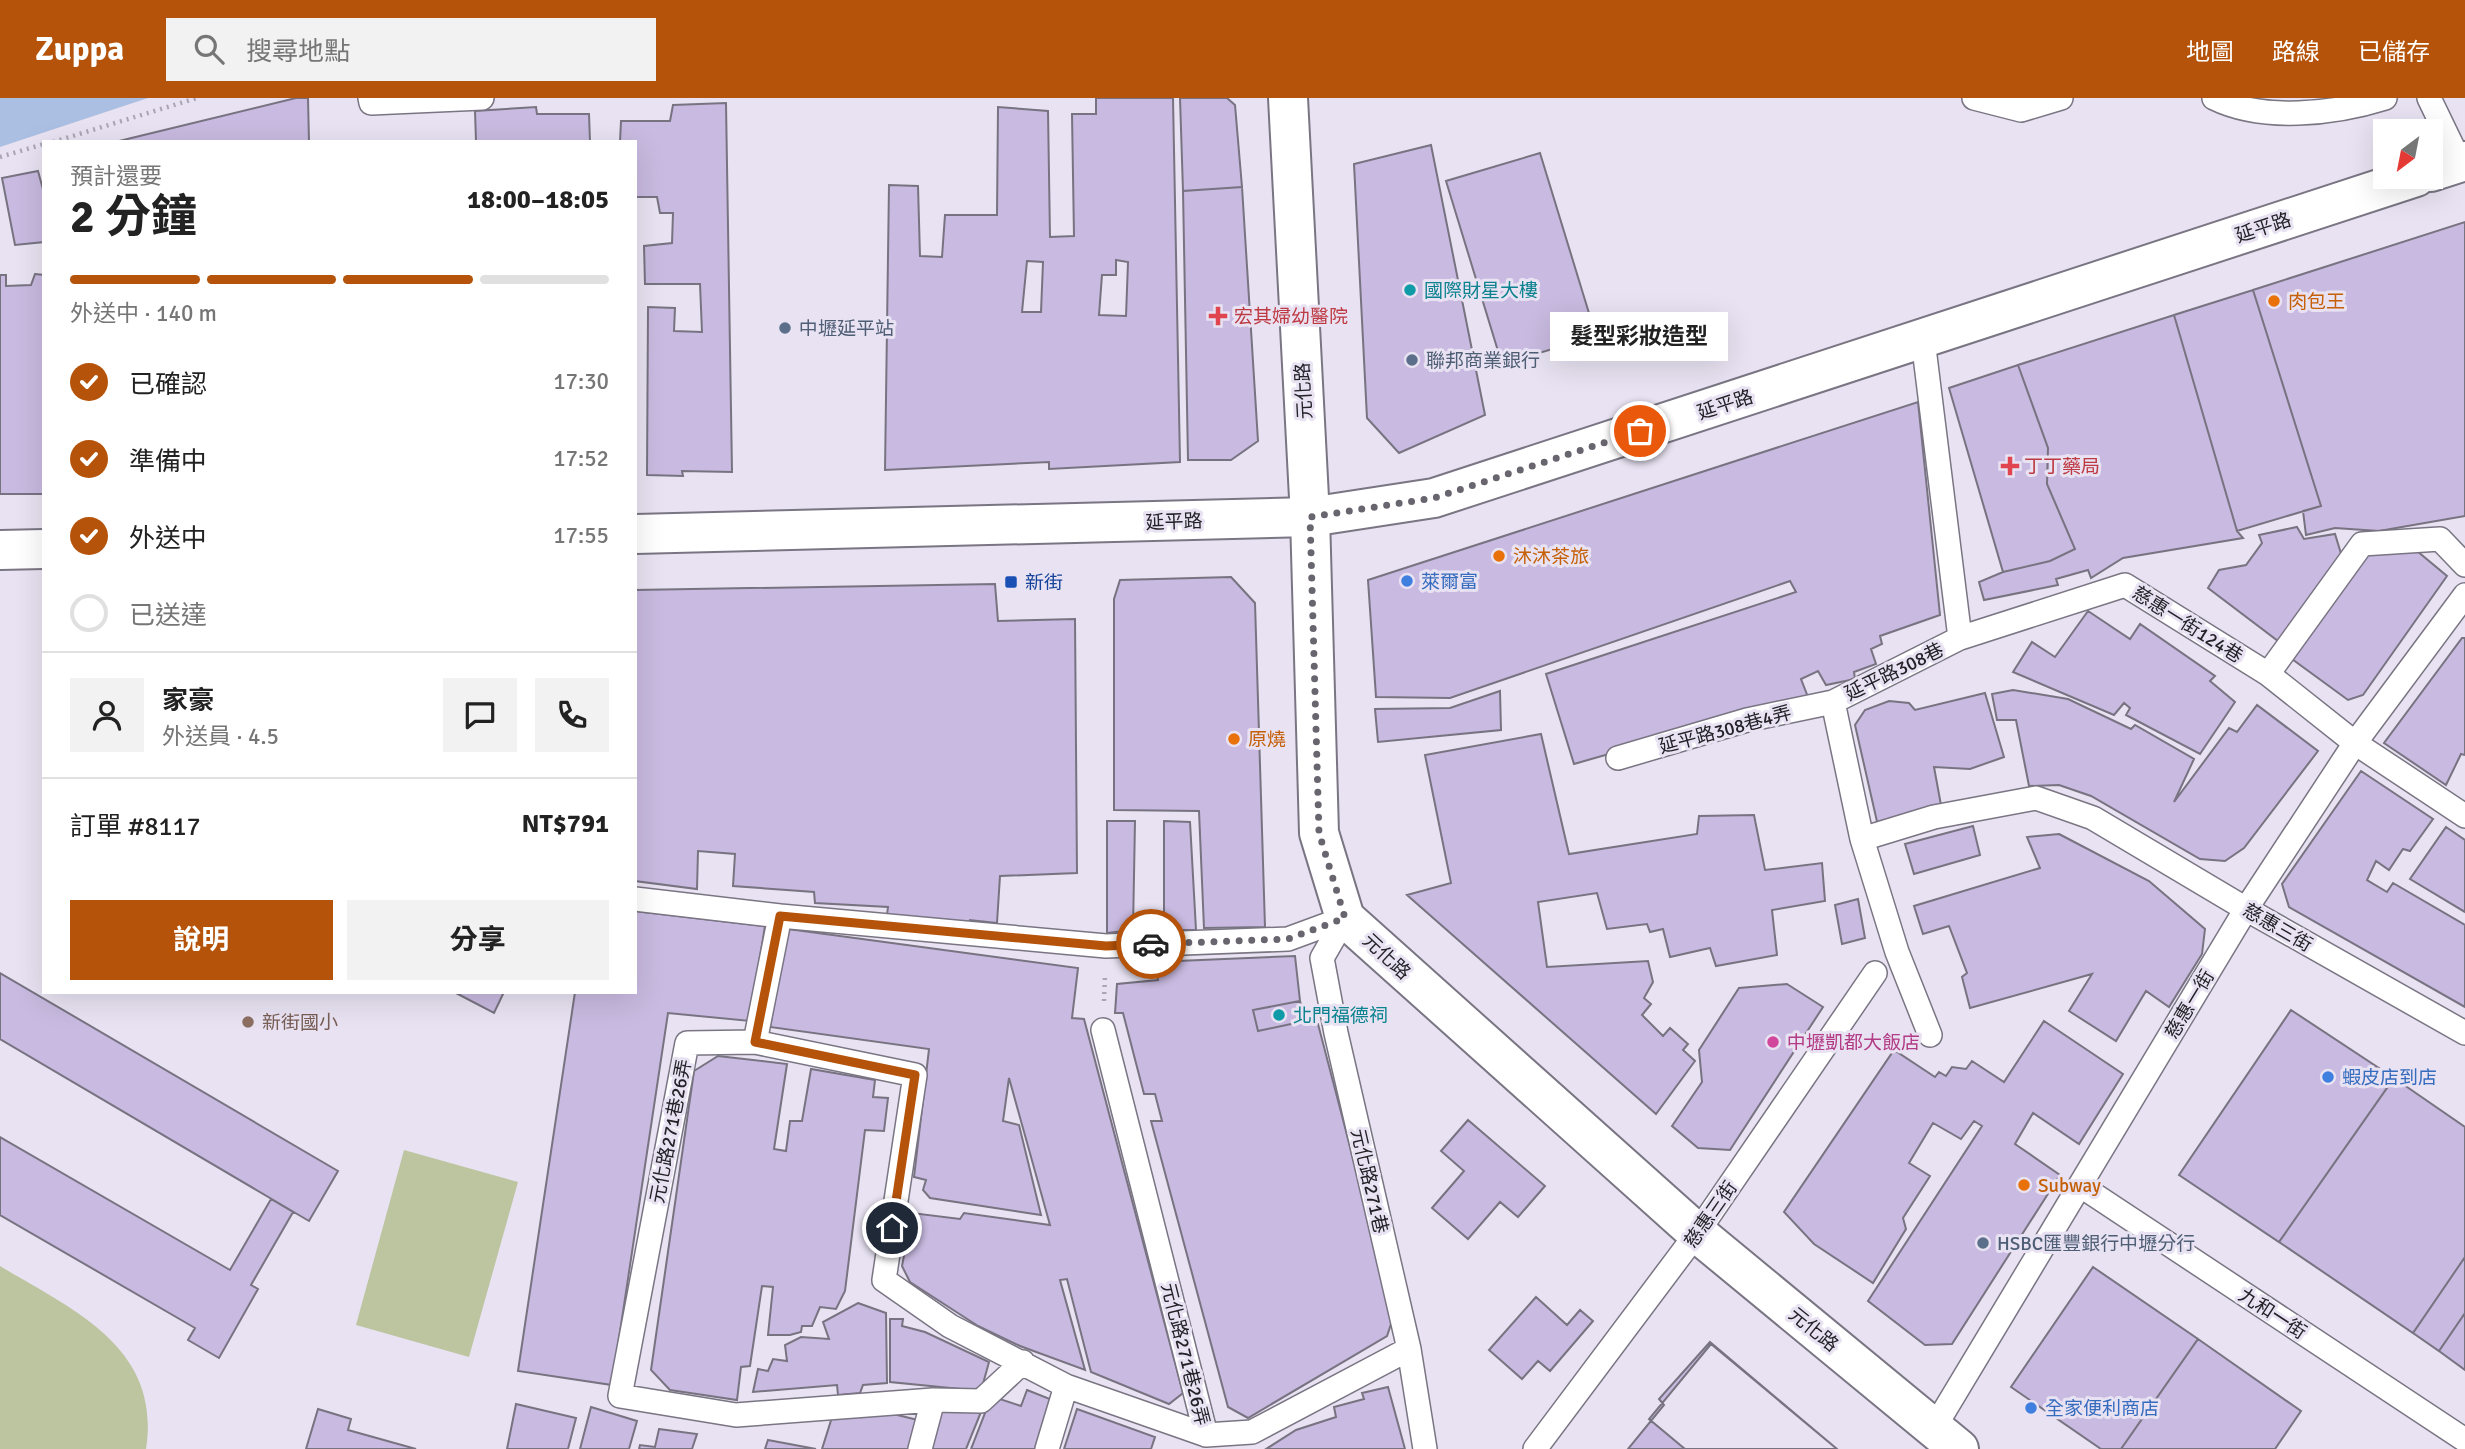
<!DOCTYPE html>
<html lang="zh-TW">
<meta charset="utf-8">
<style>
:root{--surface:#fff;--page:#f2f2f2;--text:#222;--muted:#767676;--line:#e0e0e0;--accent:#b45309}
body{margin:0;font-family:Signika,"Noto Sans TC",sans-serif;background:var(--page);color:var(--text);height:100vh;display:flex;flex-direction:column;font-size:26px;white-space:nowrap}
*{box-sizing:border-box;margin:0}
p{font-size:23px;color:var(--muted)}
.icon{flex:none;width:38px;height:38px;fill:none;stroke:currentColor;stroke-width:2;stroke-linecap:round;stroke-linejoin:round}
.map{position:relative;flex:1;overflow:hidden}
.sheet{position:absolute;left:42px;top:42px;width:595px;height:854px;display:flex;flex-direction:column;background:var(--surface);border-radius:0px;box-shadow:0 7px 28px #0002}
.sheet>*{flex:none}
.needle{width:46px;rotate:212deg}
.fabs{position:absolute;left:2373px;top:21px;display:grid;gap:14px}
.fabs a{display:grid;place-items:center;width:70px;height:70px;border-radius:0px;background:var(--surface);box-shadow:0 7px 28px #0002;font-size:35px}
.pin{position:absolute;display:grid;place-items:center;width:60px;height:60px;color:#fff;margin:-30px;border:4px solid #fff;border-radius:50%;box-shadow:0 2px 7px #0007}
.courier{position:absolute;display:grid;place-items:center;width:70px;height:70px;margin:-35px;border:5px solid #b45309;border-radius:50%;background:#fff;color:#222;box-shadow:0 2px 9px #0007}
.bubble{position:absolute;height:49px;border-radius:0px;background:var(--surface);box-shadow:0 7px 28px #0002;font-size:23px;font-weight:700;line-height:49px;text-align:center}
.head em{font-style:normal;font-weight:700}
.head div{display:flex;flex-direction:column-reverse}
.head{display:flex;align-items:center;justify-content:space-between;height:119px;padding:0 28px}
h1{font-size:46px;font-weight:700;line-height:52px}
.bar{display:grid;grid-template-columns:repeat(4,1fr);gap:10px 7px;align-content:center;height:84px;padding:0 28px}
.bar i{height:9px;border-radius:5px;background:var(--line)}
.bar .active{background:var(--accent)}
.bar p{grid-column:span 4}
.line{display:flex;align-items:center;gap:18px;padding:0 28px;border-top:2px solid var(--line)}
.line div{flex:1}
.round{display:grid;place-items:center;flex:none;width:74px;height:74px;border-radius:0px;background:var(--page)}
ol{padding:0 28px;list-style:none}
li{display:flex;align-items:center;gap:21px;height:77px}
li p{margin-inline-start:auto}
li .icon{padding:7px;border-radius:50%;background:var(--accent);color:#fff;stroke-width:4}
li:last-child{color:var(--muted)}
li i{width:38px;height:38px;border:4px solid var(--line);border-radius:50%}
.button{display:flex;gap:14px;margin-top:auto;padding:14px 28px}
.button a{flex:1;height:80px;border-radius:0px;background:var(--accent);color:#fff;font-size:28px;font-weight:700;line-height:80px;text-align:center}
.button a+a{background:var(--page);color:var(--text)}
header{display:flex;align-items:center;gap:42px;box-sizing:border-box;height:98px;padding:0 35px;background:var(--accent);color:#fff}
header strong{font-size:33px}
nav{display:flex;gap:38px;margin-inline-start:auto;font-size:24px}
.search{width:490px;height:63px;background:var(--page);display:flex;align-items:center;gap:18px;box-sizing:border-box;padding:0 24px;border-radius:0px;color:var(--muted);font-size:26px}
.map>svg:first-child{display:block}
</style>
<header>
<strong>Zuppa</strong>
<div class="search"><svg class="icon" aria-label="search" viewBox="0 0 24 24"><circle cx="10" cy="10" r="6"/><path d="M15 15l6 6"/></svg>搜尋地點</div>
<nav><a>地圖</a><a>路線</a><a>已儲存</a></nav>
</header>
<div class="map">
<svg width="2465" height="1351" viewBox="0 0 2465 1351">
<rect width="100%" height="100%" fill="#e8e2f2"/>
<path fill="#bdc5a0" d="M404 1052 518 1084 469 1259 356 1227Z
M0 1168C73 1212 162 1249 146 1351H0Z"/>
<path fill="#abbfe2" d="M0 0H148L0 49Z"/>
<path fill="#c8bae0" stroke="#787381" stroke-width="2" fill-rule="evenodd" d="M296 0H308L309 44H115Z
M1096 0H1173L1180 364 1049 371V364L885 372 889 87 918 88 920 158 942 159 945 117H997L998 9 1048 13 1050 139 1074 138 1072 16H1096ZM1116 162 1128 164 1126 218 1099 217 1102 177H1116ZM1027 163 1043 164 1041 214H1022Z
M1180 0H1227L1235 7 1242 89 1183 93Z
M726 5 732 374 682 373 683 378 647 377 648 209 675 210 674 233 702 234 700 186H645L644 148 672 145 673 115H660L657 99H635V44H620L621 23H670L673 7Z
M536 9 537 16H589L590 44H476L475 13Z
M1431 47 1485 317 1399 355 1367 320 1354 66Z
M1540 55 1596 238 1502 266 1446 83Z
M38 73 44 95V144L15 147 2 80Z
M1242 89 1258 343 1231 362H1188L1183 93Z
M2465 124V418L2379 433 2335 430 2306 437 2303 413 2321 408 2253 192Z
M35 176 44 177V396H0V177H6V188L31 187Z
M2253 192 2321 408 2237 433 2174 217Z
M2174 217 2237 433 2243 440 2123 460 2091 480 2088 472 2056 481 2058 487 1984 502 1979 484 2003 474 2050 463 2075 451 2047 386 2048 350 2018 267Z
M2018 267 2048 350 2047 386 2075 451 2050 463 2003 474 1949 290Z
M1918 304 1940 517 1880 538 1882 546 1871 551 1876 566 1854 574 1855 581 1826 587 1818 573 1801 581 1808 599 1574 666 1546 576 1796 494 1790 483 1450 600 1376 599 1368 482Z
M2297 429 2304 441 2335 436 2343 462 2282 546 2208 490 2219 472 2246 467 2262 445 2259 437Z
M2411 448 2447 478 2363 597 2348 602 2292 561 2368 452Z
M1231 479 1255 505 1265 829 1204 830 1199 713 1114 712V501L1120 482Z
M995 486 998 523 1075 521 1077 775 1000 778 997 825 970 822 969 829 949 828 948 822 887 817 888 809 815 805 814 794 733 788 735 756 698 753 697 791 635 783V492Z
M2088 513 2130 541 2140 526 2215 578 2210 583 2235 604 2200 656 2126 617 2130 610 2124 605 2114 617 2013 574 2032 544 2055 559Z
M2462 540H2465V657L2461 656 2446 687 2384 645Z
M2013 592 2068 601 2131 631 2135 627 2194 661 2174 704 2229 630 2237 634 2257 607 2318 653 2244 750 2225 763 2200 761 2091 698 2059 687 2029 688 2016 622H1997L1992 596Z
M1500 593 1501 632 1378 644 1375 611 1450 610Z
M1985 595 2004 659 1970 671 1934 669 1941 707 1878 728 1855 627 1865 612 1889 603 1909 605 1915 612Z
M1541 636 1569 756 1697 736 1699 718 1754 717 1765 772 1822 765 1825 803 1772 812 1777 857 1716 868 1710 850 1670 859 1663 831 1650 834 1647 826 1607 831 1597 795 1538 804 1547 869 1648 863 1653 884 1644 900 1651 906 1642 917 1663 938 1670 930 1688 946 1683 952 1695 963 1656 1016 1407 797 1451 785 1425 657Z
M2361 673 2433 721 2410 753 2403 751 2389 772 2376 763 2367 782 2387 794 2393 785 2465 827V909L2289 809 2282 786Z
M1107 723H1135L1133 832 1107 835Z
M1164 723 1190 724 1196 832H1164Z
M1973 728 1980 757 1914 776 1905 746Z
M2446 729 2465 742V814L2410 781Z
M2059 736 2149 783 2205 831 2202 856 2169 909 2146 893 2116 943 2069 913 2092 876 1970 910 1962 879 1967 875 1949 828 1923 836 1914 808 2040 770 2027 739Z
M1858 801 1865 840 1842 846 1835 807Z
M635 813 765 828 750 923 668 915 612 1287 518 1273 575 894H635Z
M788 831 1078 870 1072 920 1084 921 1183 1295 1169 1306 1091 1274 1067 1181 1060 1182 1085 1272 1020 1248 978 1228 910 1184 902 1168 912 1115 960 1121 964 1115 1050 1127 1009 980 1003 1023 1019 1027 1041 1117 930 1100 923 1092 926 1082 914 1079 929 951 770 929Z
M1295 858 1300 903 1253 912 1258 933 1305 923 1318 926 1394 1217 1387 1238 1248 1320 1228 1309 1151 1023H1162L1155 996H1144L1123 915H1115L1117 886 1158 882 1154 864Z
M0 875 338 1073 309 1123 0 941Z
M1787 886 1823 909 1730 1052 1698 1050 1672 1028 1702 984 1699 952 1739 890Z
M454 894H504L494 915Z
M1300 903 1305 923 1258 933 1253 912Z
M2291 912 2394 980 2279 1144 2179 1077Z
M2044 923 2123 976 2079 1046 2033 1015 2015 1046 2060 1077 1952 1246 1925 1247 1868 1203 1982 1028 1974 1023 1961 1041 1933 1025 1909 1065 1930 1078 1903 1120 1906 1131 1873 1185 1814 1146 1784 1114 1894 952 1935 979 1939 974 1946 978 1952 969 1966 971 1972 963 2004 984Z
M718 958 787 966 774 1051 786 1053 790 1023H802L811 971 875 982 873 999 888 1000 884 1033 865 1032 845 1193 836 1211 820 1209 812 1228H802L801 1234 790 1237H768L773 1189 762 1188 750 1268 741 1269 737 1302 670 1292 651 1272 694 973Z
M2394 980 2465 1029V1159L2413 1235 2279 1144Z
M1468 1022 1545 1088 1518 1119 1500 1104 1468 1141 1432 1110 1464 1073 1441 1053Z
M0 1039 230 1172 271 1101 293 1114 251 1187 258 1191 219 1260 188 1242 195 1230 0 1117Z
M2465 1159V1215L2439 1253 2413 1235Z
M2093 1169 2198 1241 2121 1351H2101L2011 1289Z
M1536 1199 1567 1227 1580 1212 1593 1223 1550 1273 1538 1263 1522 1281 1489 1252Z
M858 1205 886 1215 887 1285 863 1287 860 1295 838 1297 837 1287 753 1294 758 1271 768 1273 773 1261 787 1263 785 1247 801 1239 829 1241 823 1224Z
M2465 1215V1272L2439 1253Z
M890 1221H903L902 1228 925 1234 989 1264 981 1293 890 1284Z
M2198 1241 2301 1313 2275 1351H2121Z
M1710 1244 1837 1351H1628L1664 1307 1659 1301Z
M1711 1246 1837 1351H1685L1649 1321Z
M1388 1289 1405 1351H1266L1296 1332 1336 1319 1334 1309 1364 1301 1362 1295Z
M1027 1292 1050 1301 1035 1351H971L987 1310 1000 1301 1021 1308Z
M516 1306 576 1320 568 1351H507Z
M591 1309 637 1323 629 1351H580Z
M939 1310 981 1314 966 1351H928Z
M318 1311 351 1321 348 1332 416 1351H306Z
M1077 1311 1155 1339 1151 1351H1064Z
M885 1314 922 1323 915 1351H822L833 1316Z
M659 1331 697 1336 692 1351H639L640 1347 655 1349Z
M768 1342 816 1351H765Z"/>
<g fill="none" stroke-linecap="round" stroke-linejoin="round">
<defs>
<path id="lane" d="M370 0 371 5 482 0
M1974 0 2021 12 2061 0
M2214 0C2263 24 2334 16 2385 0
M2429 0 2460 64
M1960 540 2125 487 2268 576 2355 645 2465 718
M2268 576 2362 446 2440 441 2465 467
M1833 604 1862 741 1897 854 1930 937
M1618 660 1747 622 1833 604 1960 540 1923 242
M1862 741 1934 719 2036 700 2093 720 2246 811 2465 935
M635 801 780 818
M1345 820 1322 860 1336 935 1409 1251 1425 1351
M1103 932 1206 1337
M755 944 780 818 1106 848 1288 841 1345 820
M2081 1088 2465 1342
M1023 1264 981 1303 933 1302 736 1317 620 1298 687 945 755 944 915 977 884 1182 950 1228 1066 1288 1206 1337 1252 1334 1409 1251
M1934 1330 2246 811 2355 645 2465 497
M920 1351 933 1302
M1047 1351 1066 1288
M1535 1351 1697 1135 1875 875"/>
<path id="street" d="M1288 0 1310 419 1319 735 1345 820 1697 1135 1959 1351"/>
<path id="secondary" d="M2431 74 2465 63
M635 436 1310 419 1434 400 2416 79
M0 452 44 451"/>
</defs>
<use href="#lane" stroke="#7a7583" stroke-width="26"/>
<use href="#street" stroke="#7a7583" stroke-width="42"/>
<use href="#secondary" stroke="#7a7583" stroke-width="42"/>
<path stroke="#aaa5b2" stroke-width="4.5" stroke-dasharray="2 5" stroke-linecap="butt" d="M53 44 197 0
M0 59 44 46
M1104 903 1105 876"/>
<use href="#lane" stroke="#fff" stroke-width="23"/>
<use href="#street" stroke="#fff" stroke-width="38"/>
<use href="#secondary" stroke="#fff" stroke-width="38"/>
</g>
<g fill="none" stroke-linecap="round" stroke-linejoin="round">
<path stroke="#69656f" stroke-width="7" stroke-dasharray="0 12.6" d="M1151 846 1288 841 1345 820 1319 735 1310 419 1434 400 1640 333"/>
<path stroke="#b45309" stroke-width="9" d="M892 1130 915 977 755 944 780 818 1106 848 1151 846"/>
</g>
<g fill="#0f9aa8" stroke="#e8e2f2" stroke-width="2.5">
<circle cx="1410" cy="192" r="7"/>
<circle cx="1279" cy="917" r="7"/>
</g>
<g fill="#e8710a" stroke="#e8e2f2" stroke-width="2.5">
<circle cx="2274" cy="203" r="7"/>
<circle cx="1499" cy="458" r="7"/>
<circle cx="1234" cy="641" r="7"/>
<circle cx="2024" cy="1087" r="7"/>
</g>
<g fill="#e0444e" stroke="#e8e2f2" stroke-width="2.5">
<path d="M1214.5 207.5h7v7h7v7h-7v7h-7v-7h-7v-7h7z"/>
<path d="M2006.5 357.5h7v7h7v7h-7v7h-7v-7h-7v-7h7z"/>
</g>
<g fill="#5c6f8a" stroke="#e8e2f2" stroke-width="2.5">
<circle cx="785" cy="230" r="7"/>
<circle cx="1412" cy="262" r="7"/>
<circle cx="1983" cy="1145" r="7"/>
</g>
<g fill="#3f7fe0" stroke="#e8e2f2" stroke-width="2.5">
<circle cx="1407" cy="483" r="7"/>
<circle cx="2328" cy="979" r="7"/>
<circle cx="2031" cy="1310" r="7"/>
</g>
<rect fill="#1a4fb4" stroke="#e8e2f2" stroke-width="2.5" x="1004" y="477" width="14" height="14" rx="3.5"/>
<circle fill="#8d6e63" stroke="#e8e2f2" stroke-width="2.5" cx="248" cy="924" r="7"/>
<circle fill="#d1479c" stroke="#e8e2f2" stroke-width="2.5" cx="1773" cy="944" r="7"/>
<g text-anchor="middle" stroke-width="6" stroke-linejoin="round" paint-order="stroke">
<g font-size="19" fill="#242228" stroke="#e8e2f2">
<text transform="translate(2263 129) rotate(-18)" y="7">延平路</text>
<text transform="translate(1303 293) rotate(-93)" y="7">元化路</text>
<text transform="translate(1725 306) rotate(-18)" y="7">延平路</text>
<text transform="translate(1174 423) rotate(-2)" y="7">延平路</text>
<text transform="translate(2188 526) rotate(32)" y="7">慈惠一街124巷</text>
<text transform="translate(1894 573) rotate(-26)" y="7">延平路308巷</text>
<text transform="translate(1725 631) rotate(-15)" y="7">延平路308巷4弄</text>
<text transform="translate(2278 829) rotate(30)" y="7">慈惠三街</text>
<text transform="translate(1387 858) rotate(43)" y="7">元化路</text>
<text transform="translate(2189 906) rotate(-59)" y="7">慈惠一街</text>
<text transform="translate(670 1033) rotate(-79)" y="7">元化路271巷26弄</text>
<text transform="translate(1370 1083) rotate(77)" y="7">元化路271巷</text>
<text transform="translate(1710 1116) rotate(-55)" y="7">慈惠三街</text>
<text transform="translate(2273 1215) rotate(33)" y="7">九和一街</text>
<text transform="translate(1814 1231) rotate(39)" y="7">元化路</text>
<text transform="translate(1186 1256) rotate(76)" y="7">元化路271巷26弄</text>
</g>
<g font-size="19" fill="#0d838f" stroke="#e8e2f2" text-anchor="start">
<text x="1424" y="199">國際財星大樓</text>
<text x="1293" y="924">北門福德祠</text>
</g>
<g font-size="19" fill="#c56008" stroke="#e8e2f2" text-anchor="start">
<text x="2288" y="210">肉包王</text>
<text x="1513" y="465">沐沐茶旅</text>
<text x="1248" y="648">原燒</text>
<text x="2038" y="1094">Subway</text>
</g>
<g font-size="19" fill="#be3a42" stroke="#e8e2f2" text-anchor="start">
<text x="1234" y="225">宏其婦幼醫院</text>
<text x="2024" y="375">丁丁藥局</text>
</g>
<g font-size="19" fill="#4e5e75" stroke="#e8e2f2" text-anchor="start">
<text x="799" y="237">中壢延平站</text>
<text x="1426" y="269">聯邦商業銀行</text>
<text x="1997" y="1152">HSBC匯豐銀行中壢分行</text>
</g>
<g font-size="19" fill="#366cbe" stroke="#e8e2f2" text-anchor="start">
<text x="1421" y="490">萊爾富</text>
<text x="2342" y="986">蝦皮店到店</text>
<text x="2045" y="1317">全家便利商店</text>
</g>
<g font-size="19" fill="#164399" stroke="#e8e2f2" text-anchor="start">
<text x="1025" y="491">新街</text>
</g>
<g font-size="19" fill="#785e54" stroke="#e8e2f2" text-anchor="start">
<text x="262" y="931">新街國小</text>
</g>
<g font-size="19" fill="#b23c85" stroke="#e8e2f2" text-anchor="start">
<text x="1787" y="951">中壢凱都大飯店</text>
</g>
</g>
</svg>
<div class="fabs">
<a><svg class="needle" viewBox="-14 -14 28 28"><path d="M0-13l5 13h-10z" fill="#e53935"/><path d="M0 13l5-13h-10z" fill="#767676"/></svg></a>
</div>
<div class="pin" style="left:1640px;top:333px;background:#ea580c"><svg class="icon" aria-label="bag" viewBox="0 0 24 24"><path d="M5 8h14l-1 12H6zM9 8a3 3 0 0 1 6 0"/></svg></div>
<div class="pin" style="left:892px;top:1130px;background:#1f2937"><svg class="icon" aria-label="home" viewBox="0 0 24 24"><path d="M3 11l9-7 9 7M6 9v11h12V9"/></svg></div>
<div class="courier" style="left:1151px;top:846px"><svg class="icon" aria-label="car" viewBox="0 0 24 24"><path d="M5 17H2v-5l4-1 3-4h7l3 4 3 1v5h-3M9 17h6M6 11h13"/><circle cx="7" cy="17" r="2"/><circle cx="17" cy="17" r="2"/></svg></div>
<div class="bubble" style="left:1550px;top:214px;width:178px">髮型彩妝造型</div>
<section class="sheet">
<div class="head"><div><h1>2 分鐘</h1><p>預計還要</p></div><em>18:00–18:05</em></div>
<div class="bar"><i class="active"></i><i class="active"></i><i class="active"></i><i></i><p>外送中 · 140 m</p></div>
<ol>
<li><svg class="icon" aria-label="check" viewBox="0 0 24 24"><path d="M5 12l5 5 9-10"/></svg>已確認<p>17:30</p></li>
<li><svg class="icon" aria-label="check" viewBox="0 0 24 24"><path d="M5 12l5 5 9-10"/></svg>準備中<p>17:52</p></li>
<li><svg class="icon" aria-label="check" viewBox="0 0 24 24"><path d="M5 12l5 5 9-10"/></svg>外送中<p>17:55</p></li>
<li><i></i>已送達</li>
</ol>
<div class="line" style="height:126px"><a class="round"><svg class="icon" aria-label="person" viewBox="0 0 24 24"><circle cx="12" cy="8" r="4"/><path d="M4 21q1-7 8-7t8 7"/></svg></a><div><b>家豪</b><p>外送員 · 4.5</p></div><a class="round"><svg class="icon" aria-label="chat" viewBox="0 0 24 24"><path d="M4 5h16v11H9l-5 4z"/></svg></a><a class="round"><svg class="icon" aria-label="phone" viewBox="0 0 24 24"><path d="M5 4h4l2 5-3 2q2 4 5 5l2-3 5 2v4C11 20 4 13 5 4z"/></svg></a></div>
<div class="line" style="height:91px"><div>訂單 #8117</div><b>NT$791</b></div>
<div class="button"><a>說明</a><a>分享</a></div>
</section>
</div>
